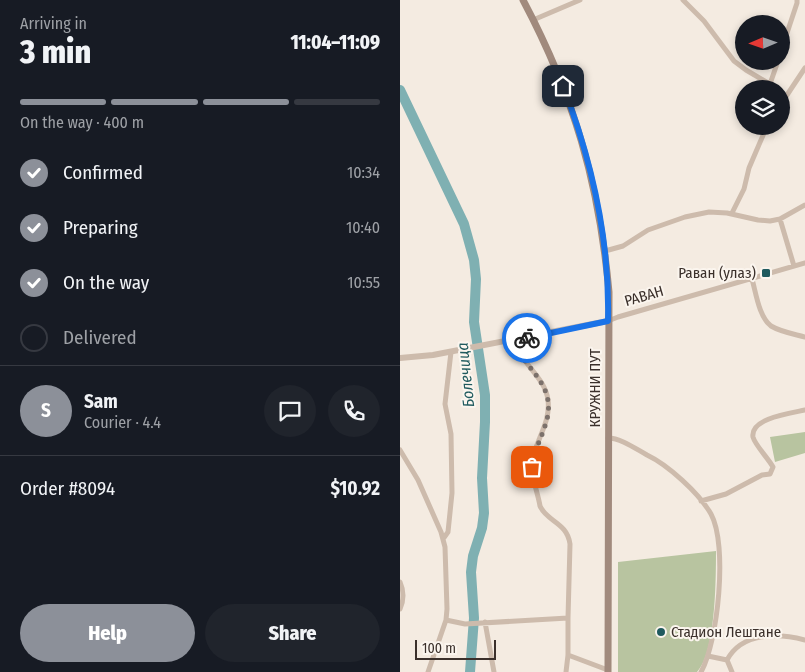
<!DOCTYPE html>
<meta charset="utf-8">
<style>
:root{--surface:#171b24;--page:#20242c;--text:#f1f3f6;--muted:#9ea1a6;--line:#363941;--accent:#8c9099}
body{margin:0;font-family:"Fira Sans Condensed",sans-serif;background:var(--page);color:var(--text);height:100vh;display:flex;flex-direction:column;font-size:19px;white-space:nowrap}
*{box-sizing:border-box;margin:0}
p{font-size:16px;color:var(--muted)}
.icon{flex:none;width:28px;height:28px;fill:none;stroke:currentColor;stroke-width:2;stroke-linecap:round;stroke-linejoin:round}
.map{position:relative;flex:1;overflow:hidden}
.details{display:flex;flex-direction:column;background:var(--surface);width:400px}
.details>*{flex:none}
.needle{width:32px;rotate:268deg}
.buttons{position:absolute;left:335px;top:15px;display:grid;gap:10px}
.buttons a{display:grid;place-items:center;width:55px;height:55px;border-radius:50%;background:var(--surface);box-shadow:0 2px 8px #0003;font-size:25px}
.scale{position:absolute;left:15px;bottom:12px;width:81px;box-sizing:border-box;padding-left:5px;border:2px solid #3b302b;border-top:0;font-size:14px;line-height:18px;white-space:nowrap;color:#3b302b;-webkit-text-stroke:4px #fbf5ee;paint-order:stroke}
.pin{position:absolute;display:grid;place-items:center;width:42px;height:42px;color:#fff;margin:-21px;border-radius:10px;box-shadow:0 2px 8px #0006}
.courier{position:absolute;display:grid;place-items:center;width:50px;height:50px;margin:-25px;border:4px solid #1a73e8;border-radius:50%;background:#fff;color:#222;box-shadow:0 1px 6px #0007}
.summary em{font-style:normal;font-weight:800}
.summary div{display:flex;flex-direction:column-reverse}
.summary{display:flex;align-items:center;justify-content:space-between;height:85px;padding:0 20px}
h1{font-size:32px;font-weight:800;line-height:38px}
.bar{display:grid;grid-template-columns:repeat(4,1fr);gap:8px 5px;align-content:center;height:60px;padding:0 20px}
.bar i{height:6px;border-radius:4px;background:var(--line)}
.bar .active{background:var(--accent)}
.bar p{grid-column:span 4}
.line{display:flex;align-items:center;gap:12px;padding:0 20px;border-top:1px solid var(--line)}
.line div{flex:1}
.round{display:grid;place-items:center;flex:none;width:52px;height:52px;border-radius:26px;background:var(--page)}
ol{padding:0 20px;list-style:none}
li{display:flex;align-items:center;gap:15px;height:55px}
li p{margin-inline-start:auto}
li .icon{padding:5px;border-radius:50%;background:var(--accent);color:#fff;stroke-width:4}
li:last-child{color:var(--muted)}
li i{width:28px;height:28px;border:2px solid var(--line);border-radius:50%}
.primary-button{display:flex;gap:10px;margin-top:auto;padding:10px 20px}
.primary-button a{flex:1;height:58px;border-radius:30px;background:var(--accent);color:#fff;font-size:20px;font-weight:800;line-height:58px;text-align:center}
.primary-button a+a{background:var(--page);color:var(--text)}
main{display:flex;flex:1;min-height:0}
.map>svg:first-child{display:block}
</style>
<main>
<section class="details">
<div class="summary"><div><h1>3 min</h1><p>Arriving in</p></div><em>11:04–11:09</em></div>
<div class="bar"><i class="active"></i><i class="active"></i><i class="active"></i><i></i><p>On the way · 400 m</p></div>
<ol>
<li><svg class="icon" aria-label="check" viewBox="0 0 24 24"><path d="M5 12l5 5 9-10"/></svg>Confirmed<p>10:34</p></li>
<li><svg class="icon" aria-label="check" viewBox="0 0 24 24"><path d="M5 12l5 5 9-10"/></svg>Preparing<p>10:40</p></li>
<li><svg class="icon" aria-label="check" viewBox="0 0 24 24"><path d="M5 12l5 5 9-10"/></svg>On the way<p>10:55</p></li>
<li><i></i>Delivered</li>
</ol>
<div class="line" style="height:90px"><b class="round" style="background:var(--accent);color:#fff">S</b><div><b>Sam</b><p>Courier · 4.4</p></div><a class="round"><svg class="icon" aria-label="chat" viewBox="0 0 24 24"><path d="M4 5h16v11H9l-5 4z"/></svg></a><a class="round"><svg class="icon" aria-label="phone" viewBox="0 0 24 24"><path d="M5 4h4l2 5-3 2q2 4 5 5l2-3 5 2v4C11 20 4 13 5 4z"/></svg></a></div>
<div class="line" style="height:65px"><div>Order #8094</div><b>$10.92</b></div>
<div class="primary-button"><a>Help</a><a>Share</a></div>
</section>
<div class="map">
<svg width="405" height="672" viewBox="0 0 405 672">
<rect width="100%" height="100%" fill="#f4ebe1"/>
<path fill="#b8c4a0" d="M405 432V453L375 462 370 437Z
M316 551C316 578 316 653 297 672H218V562Z"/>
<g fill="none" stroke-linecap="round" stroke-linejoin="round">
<path stroke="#7fb0b2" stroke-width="10" d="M0 90 64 224 74 260 76 279 74 322 85 395V422L82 478 84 513 82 528 73 556 71 572 74 618 70 672"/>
<path stroke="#cdbbac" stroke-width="5" d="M283 0 304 21 334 61 346 70 378 89
M133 20 180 0
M381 51 397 3V0
M370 84 378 61
M381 104 405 68
M332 213 344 189 349 168 367 126
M380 219 394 266
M205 251 223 246 248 230 285 217 309 212 327 213 358 220 370 221 380 219 405 205
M352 279C356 293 359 317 371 326 381 332 394 334 405 337
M208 321 218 317 405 263
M115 340C119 363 145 376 148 400 151 424 134 442 132 464 131 477 138 493 140 506 147 522 167 522 170 544L168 618V655L166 672
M208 438C221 438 236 449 247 455 268 465 299 493 311 514 328 545 318 642 301 672
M0 450 18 480 41 532 45 547 47 609 46 620 28 672
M301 501 326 494 362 475 370 474 373 467C368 458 355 445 353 437 350 418 392 413 405 410
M43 539 48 532 52 493 51 434 45 404 51 352
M0 582C4 591 4 600 0 609
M46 620 65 624 168 618
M85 622 94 672
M168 655 208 670
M308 656 327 660 332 672
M327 660C342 632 378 633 405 640"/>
<path stroke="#cdbbac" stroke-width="6" d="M0 358 33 355 208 321"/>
<path stroke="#a18a7d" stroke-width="7" d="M123 0C174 96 199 183 209 292L208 672"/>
</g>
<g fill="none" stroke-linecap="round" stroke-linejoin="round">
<path stroke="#7c716b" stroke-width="5" stroke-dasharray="0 9" d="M127 338 115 340 116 347C132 375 158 389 145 426 141 439 133 453 132 467"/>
<path stroke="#1a73e8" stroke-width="6" d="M127 338 208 321C210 240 192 161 163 86"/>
</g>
<g fill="#1f5a5e" stroke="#fbf5ee" stroke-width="2">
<rect x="361" y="268" width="10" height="10" rx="2.5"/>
<circle cx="261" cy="632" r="5"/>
</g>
<g text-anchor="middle" stroke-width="4" stroke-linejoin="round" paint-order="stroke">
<g font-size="15" fill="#3b302b" stroke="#fbf5ee" text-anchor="end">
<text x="356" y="278">Раван (улаз)</text>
<text x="271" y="637" text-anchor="start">Стадион Лештане</text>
</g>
<g font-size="15" fill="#3b302b" stroke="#fbf5ee">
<text transform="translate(244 296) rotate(-16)" y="5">РАВАН</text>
<text transform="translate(195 388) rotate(-90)" y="5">КРУЖНИ ПУТ</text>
</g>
<g font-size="16" font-style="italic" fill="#1f5a5e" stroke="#fbf5ee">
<text transform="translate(65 375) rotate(-96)" y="6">Болечица</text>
</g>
</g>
</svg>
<div class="buttons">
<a><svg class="needle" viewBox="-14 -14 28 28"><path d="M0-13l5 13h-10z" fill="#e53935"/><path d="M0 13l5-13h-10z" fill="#9ea1a6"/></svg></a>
<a><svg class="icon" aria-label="layers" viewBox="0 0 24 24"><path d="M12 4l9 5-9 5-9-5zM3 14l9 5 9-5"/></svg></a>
</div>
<div class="scale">100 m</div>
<div class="pin" style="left:132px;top:467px;background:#ea580c"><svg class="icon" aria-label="bag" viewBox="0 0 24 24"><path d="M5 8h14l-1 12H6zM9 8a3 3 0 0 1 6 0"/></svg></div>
<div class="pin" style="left:163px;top:86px;background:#1f2937"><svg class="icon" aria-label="home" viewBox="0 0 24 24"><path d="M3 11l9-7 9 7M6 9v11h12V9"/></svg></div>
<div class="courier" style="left:127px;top:338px"><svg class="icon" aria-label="bike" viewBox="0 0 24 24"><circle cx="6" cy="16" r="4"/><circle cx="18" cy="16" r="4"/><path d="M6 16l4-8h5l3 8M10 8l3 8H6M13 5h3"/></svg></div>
</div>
</main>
